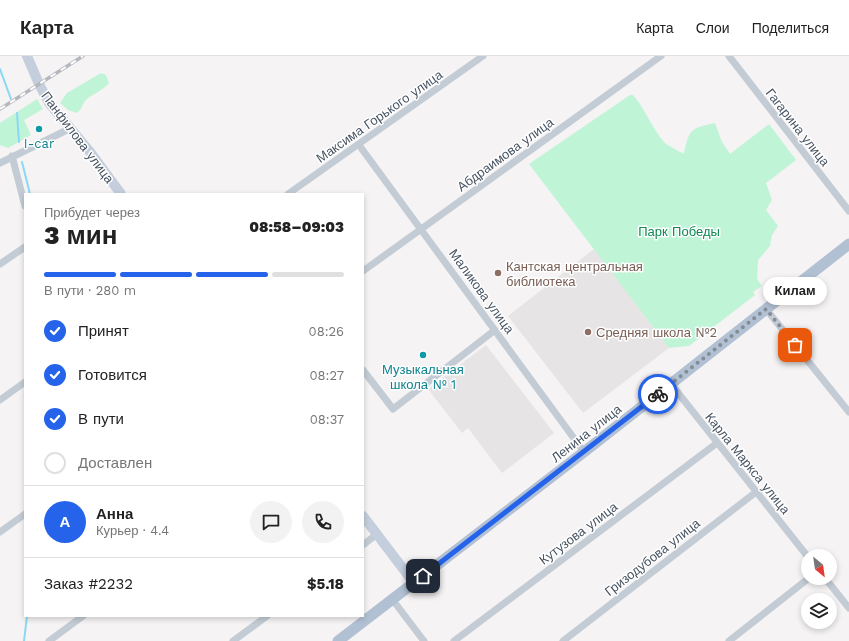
<!DOCTYPE html>
<html lang="ru">
<meta charset="utf-8">
<style>
:root{--surface:#fff;--page:#f2f2f2;--text:#222;--muted:#767676;--line:#e0e0e0;--accent:#2563eb}
body{margin:0;font-family:"Work Sans",sans-serif;background:var(--page);color:var(--text);height:100vh;display:flex;flex-direction:column;font-size:15px;white-space:nowrap}
*{box-sizing:border-box;margin:0}
p{font-size:13px;color:var(--muted)}
.icon{flex:none;width:22px;height:22px;fill:none;stroke:currentColor;stroke-width:2;stroke-linecap:round;stroke-linejoin:round}
.map{position:relative;flex:1;overflow:hidden}
.details{position:absolute;left:24px;top:137px;width:340px;height:424px;display:flex;flex-direction:column;background:var(--surface);border-radius:0px;box-shadow:0 2px 6px #0003}
.details>*{flex:none}
.needle{width:26px;rotate:151deg}
.controls{position:absolute;left:801px;top:493px;display:grid;gap:8px}
.controls a{display:grid;place-items:center;width:36px;height:36px;border-radius:50%;background:var(--surface);box-shadow:0 2px 6px #0003;font-size:20px}
.pin{position:absolute;display:grid;place-items:center;width:34px;height:34px;color:#fff;margin:-17px;border-radius:8px;box-shadow:0 2px 6px #0006}
.courier{position:absolute;display:grid;place-items:center;width:40px;height:40px;margin:-20px;border:3px solid #2563eb;border-radius:50%;background:#fff;color:#222;box-shadow:0 1px 5px #0007}
.bubble{position:absolute;height:28px;border-radius:14px;background:var(--surface);box-shadow:0 2px 6px #0003;font-size:13px;font-weight:800;line-height:28px;text-align:center}
.head em{font-style:normal;font-weight:800}
.head div{display:flex;flex-direction:column-reverse}
.head{display:flex;align-items:center;justify-content:space-between;height:68px;padding:0 20px}
h1{font-size:26px;font-weight:800;line-height:30px}
.bar{display:grid;grid-template-columns:repeat(4,1fr);gap:6px 4px;align-content:center;height:48px;padding:0 20px}
.bar i{height:5px;border-radius:3px;background:var(--line)}
.bar .selected{background:var(--accent)}
.bar p{grid-column:span 4}
.line{display:flex;align-items:center;gap:10px;padding:0 20px;border-top:1px solid var(--line)}
.line div{flex:1}
.round{display:grid;place-items:center;flex:none;width:42px;height:42px;border-radius:21px;background:var(--page)}
ol{padding:0 20px;list-style:none}
li{display:flex;align-items:center;gap:12px;height:44px}
li p{margin-inline-start:auto}
li .icon{padding:4px;border-radius:50%;background:var(--accent);color:#fff;stroke-width:4}
li:last-child{color:var(--muted)}
li i{width:22px;height:22px;border:2px solid var(--line);border-radius:50%}
header{display:flex;align-items:center;gap:24px;box-sizing:border-box;height:56px;padding:0 20px;background:var(--surface);border-bottom:1px solid var(--line)}
header strong{font-size:19px}
nav{display:flex;gap:22px;margin-inline-start:auto;font-size:14px}
.map>svg:first-child{display:block}
</style>
<header>
<strong>Карта</strong>
<nav><a>Карта</a><a>Слои</a><a>Поделиться</a></nav>
</header>
<div class="map">
<svg width="849" height="585" viewBox="0 0 849 585">
<rect width="100%" height="100%" fill="#f5f3f3"/>
<path fill="#e6e4e4" d="M594 193 669 292 583 357 508 260Z
M486 289 554 377 502 417 468 372 462 377 428 333Z"/>
<path fill="#bff4d7" d="M101 17 106 19 109 27C103 35 93 37 86 44 82 48 82 53 77 57L68 54 60 47 67 37Z
M630 39H633C646 54 652 73 665 87 670 91 677 94 682 97H684C690 72 690 73 715 67L722 86 730 98 769 68 796 104 766 127 772 144 766 154 778 170 772 179 770 190 758 204 757 223 762 230 753 236 755 239 689 290 669 292 529 108Z
M37 43 43 53 24 64 31 79 8 92 0 89V67Z"/>
<g fill="none" stroke-linecap="round" stroke-linejoin="round">
<path stroke="#89d8f4" stroke-width="2" d="M0 13 11 43
M17 57 19 86
M22 106 30 138
M24 585 27 560"/>
<path stroke="#c3ccd5" stroke-width="7" d="M729 0 849 155
M359 89 584 396
M12 100 25 150
M0 107 71 72
M288 138 483 0
M0 208 25 191
M363 215 661 0
M766 253 849 356
M363 314 393 353 495 274
M671 328 808 501
M0 344 25 326
M0 476 25 458
M363 489 377 478
M825 522 849 552
M392 543 424 585
M49 585 83 560
M233 585 267 560
M454 585 717 387
M563 585 756 436
M729 585 809 522"/>
<path stroke="#c4cedc" stroke-width="10" d="M27 0 39 28 49 47 90 96 121 138
M363 460 414 527"/>
<path stroke="#b1c0d3" stroke-width="11" d="M338 585 584 396 849 188"/>
<defs>
<path id="rail" d="M0 53 83 0"/>
</defs>
<use href="#rail" stroke="#b4b7bd" stroke-width="3.5"/>
<use href="#rail" stroke="#fff" stroke-width="2" stroke-dasharray="6" stroke-linecap="butt"/>
</g>
<g fill="none" stroke-linecap="round" stroke-linejoin="round">
<path stroke="#858c95" stroke-width="4" stroke-dasharray="0 7.2" d="M658 338 766 253 795 289"/>
<path stroke="#2563eb" stroke-width="5" d="M423 520 658 338"/>
</g>
<g fill="#0f9aa8" stroke="#fff" stroke-width="1.5">
<circle cx="39" cy="73" r="4"/>
<circle cx="423" cy="299" r="4"/>
</g>
<g fill="#8d6e63" stroke="#fff" stroke-width="1.5">
<circle cx="498" cy="217" r="4"/>
<circle cx="588" cy="276" r="4"/>
</g>
<g text-anchor="middle" stroke-width="3" stroke-linejoin="round" paint-order="stroke">
<g font-size="13" fill="#485462" stroke="#fff">
<text transform="translate(379 60) rotate(-35)" y="5">Максима Горького улица</text>
<text transform="translate(798 71) rotate(52)" y="5">Гагарина улица</text>
<text transform="translate(78 81) rotate(53)" y="5">Панфилова улица</text>
<text transform="translate(505 98) rotate(-36)" y="5">Абдраимова улица</text>
<text transform="translate(482 235) rotate(54)" y="5">Маликова улица</text>
<text transform="translate(586 377) rotate(-38)" y="5">Ленина улица</text>
<text transform="translate(748 407) rotate(51)" y="5">Карла Маркса улица</text>
<text transform="translate(578 477) rotate(-37)" y="5">Кутузова улица</text>
<text transform="translate(652 501) rotate(-38)" y="5">Гризодубова улица</text>
</g>
<g font-size="13" fill="#0d838f" stroke="#fff">
<text x="39" y="92">I-car</text>
<text x="423" y="318">Музыкальная<tspan x="423" dy="15">школа № 1</tspan></text>
</g>
<g font-size="13" fill="#0f8753" stroke="#fff">
<text x="679" y="180">Парк Победы</text>
</g>
<g font-size="13" fill="#785e54" stroke="#fff" text-anchor="start">
<text x="506" y="215">Кантская центральная<tspan x="506" dy="15">библиотека</tspan></text>
<text x="596" y="281">Средняя школа №2</text>
</g>
</g>
</svg>
<div class="controls">
<a><svg class="needle" viewBox="-14 -14 28 28"><path d="M0-13l5 13h-10z" fill="#e53935"/><path d="M0 13l5-13h-10z" fill="#767676"/></svg></a>
<a><svg class="icon" aria-label="layers" viewBox="0 0 24 24"><path d="M12 4l9 5-9 5-9-5zM3 14l9 5 9-5"/></svg></a>
</div>
<div class="pin" style="left:795px;top:289px;background:#ea580c"><svg class="icon" aria-label="bag" viewBox="0 0 24 24"><path d="M5 8h14l-1 12H6zM9 8a3 3 0 0 1 6 0"/></svg></div>
<div class="pin" style="left:423px;top:520px;background:#1f2937"><svg class="icon" aria-label="home" viewBox="0 0 24 24"><path d="M3 11l9-7 9 7M6 9v11h12V9"/></svg></div>
<div class="courier" style="left:658px;top:338px"><svg class="icon" aria-label="bike" viewBox="0 0 24 24"><circle cx="6" cy="16" r="4"/><circle cx="18" cy="16" r="4"/><path d="M6 16l4-8h5l3 8M10 8l3 8H6M13 5h3"/></svg></div>
<div class="bubble" style="left:763px;top:221px;width:64px">Килам</div>
<section class="details">
<div class="head"><div><h1>3 мин</h1><p>Прибудет через</p></div><em>08:58–09:03</em></div>
<div class="bar"><i class="selected"></i><i class="selected"></i><i class="selected"></i><i></i><p>В пути · 280 m</p></div>
<ol>
<li><svg class="icon" aria-label="check" viewBox="0 0 24 24"><path d="M5 12l5 5 9-10"/></svg>Принят<p>08:26</p></li>
<li><svg class="icon" aria-label="check" viewBox="0 0 24 24"><path d="M5 12l5 5 9-10"/></svg>Готовится<p>08:27</p></li>
<li><svg class="icon" aria-label="check" viewBox="0 0 24 24"><path d="M5 12l5 5 9-10"/></svg>В пути<p>08:37</p></li>
<li><i></i>Доставлен</li>
</ol>
<div class="line" style="height:72px"><b class="round" style="background:var(--accent);color:#fff">А</b><div><b>Анна</b><p>Курьер · 4.4</p></div><a class="round"><svg class="icon" aria-label="chat" viewBox="0 0 24 24"><path d="M4 5h16v11H9l-5 4z"/></svg></a><a class="round"><svg class="icon" aria-label="phone" viewBox="0 0 24 24"><path d="M5 4h4l2 5-3 2q2 4 5 5l2-3 5 2v4C11 20 4 13 5 4z"/></svg></a></div>
<div class="line" style="height:52px"><div>Заказ #2232</div><b>$5.18</b></div>
</section>
</div>
